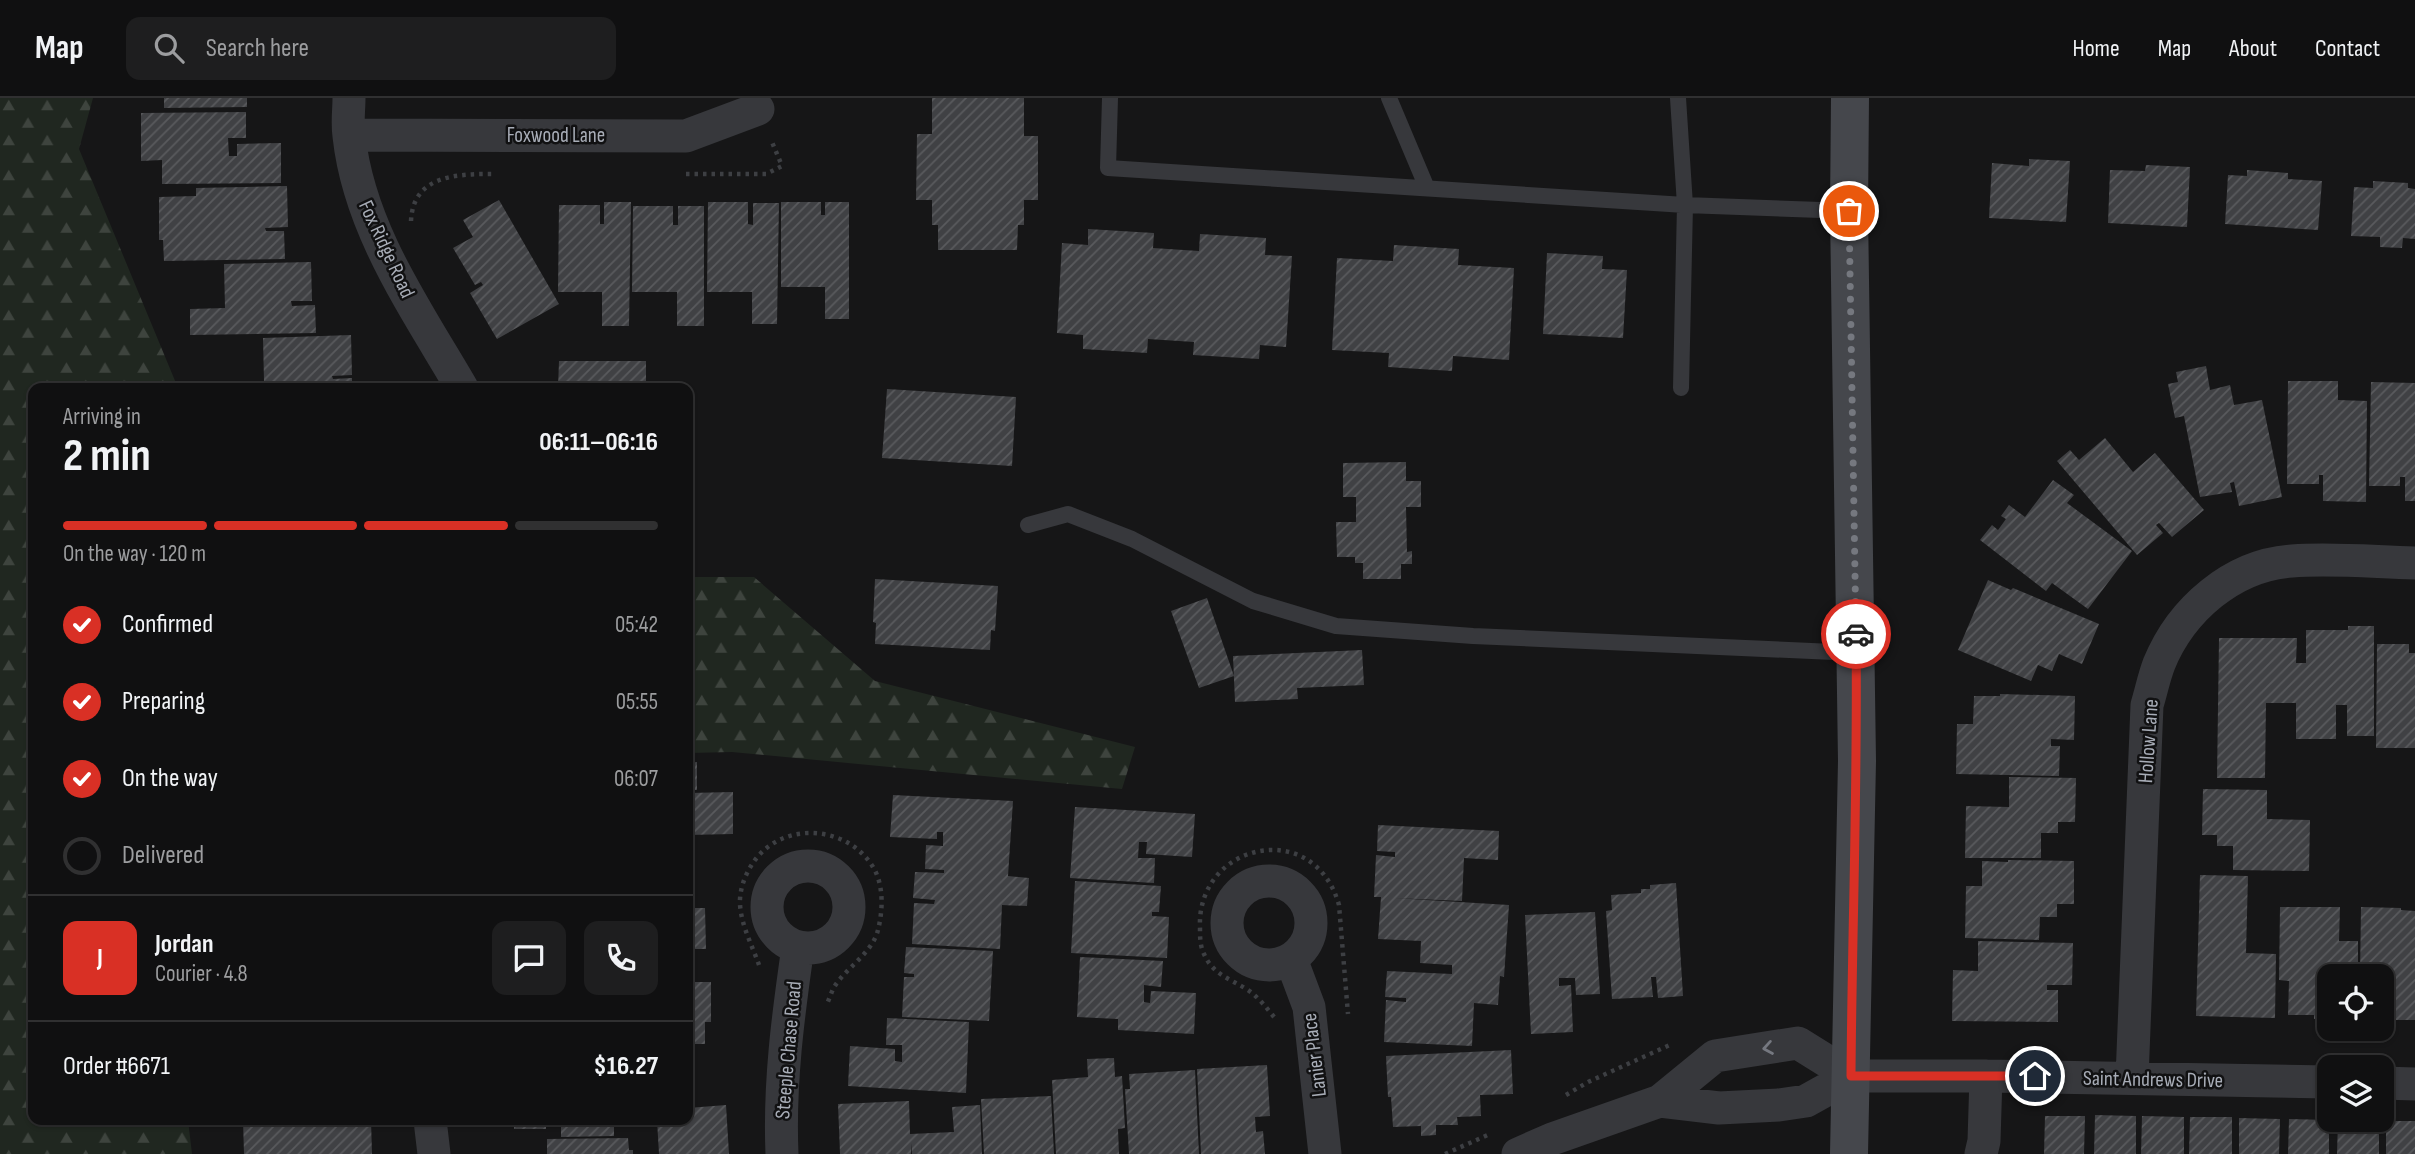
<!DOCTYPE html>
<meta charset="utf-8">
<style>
:root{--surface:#101011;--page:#1e1e1f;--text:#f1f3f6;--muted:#9c9d9f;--line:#303031;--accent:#d93025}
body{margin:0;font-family:"Sofia Sans Condensed",sans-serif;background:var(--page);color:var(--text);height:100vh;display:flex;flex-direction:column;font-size:26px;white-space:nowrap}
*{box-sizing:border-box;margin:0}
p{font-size:23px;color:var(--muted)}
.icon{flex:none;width:38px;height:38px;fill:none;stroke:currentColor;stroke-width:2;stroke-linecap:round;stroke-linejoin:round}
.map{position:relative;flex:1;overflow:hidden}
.sheet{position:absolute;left:28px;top:285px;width:665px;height:742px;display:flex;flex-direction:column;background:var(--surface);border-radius:14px;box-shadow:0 2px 5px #0004,0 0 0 2px var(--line)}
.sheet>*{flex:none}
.tools{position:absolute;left:2317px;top:866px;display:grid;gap:14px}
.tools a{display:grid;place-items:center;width:77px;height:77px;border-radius:14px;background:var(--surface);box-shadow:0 2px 5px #0004,0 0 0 2px var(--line);font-size:35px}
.pin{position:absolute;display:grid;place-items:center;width:60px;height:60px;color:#fff;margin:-30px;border:4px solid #fff;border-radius:50%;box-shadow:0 2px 7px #0007}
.courier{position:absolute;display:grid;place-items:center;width:70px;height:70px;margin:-35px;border:5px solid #d93025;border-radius:50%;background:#fff;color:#222;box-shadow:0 2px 9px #0007}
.overview em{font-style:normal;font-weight:700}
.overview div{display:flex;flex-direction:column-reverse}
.overview{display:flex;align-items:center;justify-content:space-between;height:119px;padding:0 35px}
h1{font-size:46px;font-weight:700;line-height:52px}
.bar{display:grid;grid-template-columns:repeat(4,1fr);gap:10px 7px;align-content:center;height:84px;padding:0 35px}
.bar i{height:9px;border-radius:5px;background:var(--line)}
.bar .selected{background:var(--accent)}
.bar p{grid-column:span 4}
.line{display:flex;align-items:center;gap:18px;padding:0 35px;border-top:2px solid var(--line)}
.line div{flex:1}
.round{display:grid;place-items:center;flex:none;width:74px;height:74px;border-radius:14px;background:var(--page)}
ol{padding:0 35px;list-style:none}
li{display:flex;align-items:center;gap:21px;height:77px}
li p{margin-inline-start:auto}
li .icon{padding:7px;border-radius:50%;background:var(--accent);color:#fff;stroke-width:4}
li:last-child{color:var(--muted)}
li i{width:38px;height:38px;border:4px solid var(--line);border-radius:50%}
header{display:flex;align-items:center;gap:42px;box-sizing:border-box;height:98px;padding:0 35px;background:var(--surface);border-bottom:2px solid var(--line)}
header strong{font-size:33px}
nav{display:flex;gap:38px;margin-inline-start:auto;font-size:24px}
.search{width:490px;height:63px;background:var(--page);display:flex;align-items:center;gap:18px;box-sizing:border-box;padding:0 24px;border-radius:14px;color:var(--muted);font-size:26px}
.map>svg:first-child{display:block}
</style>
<header>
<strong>Map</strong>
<div class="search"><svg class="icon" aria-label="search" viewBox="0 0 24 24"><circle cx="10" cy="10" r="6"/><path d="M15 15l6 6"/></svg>Search here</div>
<nav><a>Home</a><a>Map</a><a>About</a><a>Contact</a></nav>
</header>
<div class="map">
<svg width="2415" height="1056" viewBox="0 0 2415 1056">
<defs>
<pattern id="forest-firs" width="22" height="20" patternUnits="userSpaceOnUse" patternTransform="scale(1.75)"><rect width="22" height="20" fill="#202720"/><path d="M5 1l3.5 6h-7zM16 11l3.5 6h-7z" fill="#3e443e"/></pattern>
<pattern id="building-hatch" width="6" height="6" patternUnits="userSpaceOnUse" patternTransform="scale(1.75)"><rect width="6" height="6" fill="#404144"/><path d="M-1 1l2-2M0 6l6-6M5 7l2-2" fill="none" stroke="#595a5d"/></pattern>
</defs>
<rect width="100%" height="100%" fill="#161617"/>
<path fill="url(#forest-firs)" d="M0 0H93L79 51 178 290H33V1022H188L192 1056H0Z
M688 479H754L875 583 1135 649 1122 691 732 654 688 655Z"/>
<path fill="url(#building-hatch)" d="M164 0H247V9L164 10Z
M932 0H1024V38H1038V102H1024V127H1018L1017 152H938V127H932V102H916L917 36H932Z
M246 14V40H228L229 58H237V46L281 45V85L162 86V62L141 63V15Z
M2029 61 2070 63 2066 124 1989 120 1992 65 2029 68Z
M2146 67 2190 69 2187 129 2108 125 2110 72 2145 73Z
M2247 72 2288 75V81L2322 83 2318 132 2225 126 2228 77 2247 78Z
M2373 83 2408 85V90L2415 91V141L2403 140 2402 150 2380 149V139L2351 138 2354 89 2373 90Z
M287 88 288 129 265 130 266 133H284L285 161 164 163 163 142H159V99L196 98V90Z
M499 102 559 206 497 241 470 195 483 187 481 184 475 187 453 150 473 139 463 122Z
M604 104H631L629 228H602V194H558L559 107H600V126H604Z
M708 104H748V126L753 127V105H779L777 226H752V194H707Z
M781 104H821V117H825V104H849V221H825V189H781Z
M633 108H673V127H678V108H704V228H677V194H632Z
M1088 131 1154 135 1153 150 1199 153 1200 136 1266 140 1265 157 1292 158 1286 249 1260 247 1259 261 1193 257 1194 244 1148 241 1147 255 1083 251V237L1057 235 1062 145 1088 147Z
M1394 147 1459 151 1458 167 1514 170 1509 262 1453 258 1452 273 1388 269 1389 255 1332 252 1337 160 1393 163Z
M1547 155 1603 158 1602 171 1627 172 1623 240 1543 236Z
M311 164 312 203H291L292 208 315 207 316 235 190 237V211L225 210 224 166Z
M351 237 352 277 332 278 333 281 352 280V290H230V284L264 283 263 240Z
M559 263H646V290H558Z
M2206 268 2210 292 2230 287 2234 307 2262 302 2282 399 2239 408 2234 384 2230 385 2232 394 2200 399 2184 318 2175 320 2168 286 2178 284 2176 274Z
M2288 283H2338V302L2367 303 2366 404 2323 403V377H2319V386H2287Z
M2371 284 2415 285V403H2405V379H2400V388H2369Z
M887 291 1016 299 1012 368 882 360Z
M688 336H693V407H688Z
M2105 340 2133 374 2155 355 2204 412 2172 439 2159 425 2156 427 2163 435 2137 457 2057 363 2070 352 2079 362Z
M1406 364V383H1421V409H1406L1407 454 1412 453V466H1401V481H1363V465H1355V459H1337L1336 424H1356V399H1343V365Z
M2053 382 2074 397 2067 405 2132 453 2088 511 2052 485 2046 493 1980 442 1992 427 1998 432 2006 421 2001 418 2009 407 2025 419Z
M875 481 998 488 995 533 991 532 990 552 875 546 876 525 873 524Z
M1988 482 2011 492 2013 490 2099 526 2082 566 2059 556 2052 573 2038 567 2031 583 1958 552Z
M1207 500 1234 578 1199 590 1171 513Z
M2348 528H2374V638H2347V607H2336V641H2296V605H2266L2265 680H2217L2219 540H2297L2296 565H2306V532H2348Z
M2377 546H2409V555H2415V650H2376Z
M1362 552 1364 587 1297 590 1298 601 1235 604 1233 558Z
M2000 596 2075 598 2074 642 2051 641V648H2060L2059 678 1956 676 1957 626H1973L1974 598H2000Z
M697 664V692H688V665Z
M2009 679 2076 680 2075 724H2058V735H2041V760H1965L1966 708 2009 709Z
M2203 691 2267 692V721L2310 722 2309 773 2233 772V748H2217V737H2202Z
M733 694V736L688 737V695Z
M893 697 1013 703 1008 778 1029 780 1027 808 1002 807 1000 851 912 846 914 805 934 806 935 802 913 800 915 774 944 775V772L925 771 926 747 943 748V734H937V741L890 739Z
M1075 709 1195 716 1192 759 1146 756 1147 744H1139L1138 760H1155L1154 785 1070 780Z
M1378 727 1499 733 1498 762 1464 760 1462 803 1394 800 1509 807 1504 879 1500 878 1498 907 1474 905 1472 948 1384 944 1386 902 1406 904V900L1385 899 1387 873 1452 876V867L1420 865 1421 843 1378 841 1381 799H1374L1376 757 1395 759V754L1377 753Z
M2008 762 2074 763V806H2057V819H2040L2039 842 1965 840 1966 788H1982V763L2008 764Z
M2200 777 2248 778 2246 855 2276 856 2275 920 2196 918Z
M1075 783 1161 788 1159 814H1152V818L1169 819 1167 860 1071 855Z
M1676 785 1683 898 1658 900 1656 879H1651L1653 899 1612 901 1606 813 1612 812 1611 797 1641 795V791H1650V787Z
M2280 809H2340L2339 843H2358V878H2329V921H2314V917H2288L2289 883 2279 882Z
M2361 809 2401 810V812L2415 813V922H2395V917H2382V878H2360Z
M688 810H705L706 851H688Z
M1595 814 1600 896 1576 897 1575 880H1559V888L1571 887 1573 934 1531 936 1525 817Z
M1978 843 2073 845 2072 887H2047V892H2058V924L1952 923 1953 872 1978 873Z
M906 849 993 853 989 923 902 919 904 879H914V876L904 875Z
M1080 859 1163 863 1161 889 1144 887V904L1150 905 1151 893 1196 895 1194 936 1118 932V921L1077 919Z
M688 884H711V924H705V946H694V970L688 971Z
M887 920 969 924 966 995 848 988 850 948 895 951V963L902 964V947H886Z
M1511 952 1513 996 1480 997 1481 1018 1457 1019 1458 1027H1436V1037L1421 1038V1028L1393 1029 1391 999H1388L1386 958Z
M1114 960 1115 979 1122 978 1125 1030 1118 1031 1119 1056H1056L1052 982 1088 979 1087 961Z
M1267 967 1270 1018 1255 1019 1256 1034 1263 1033 1265 1056H1201L1197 971Z
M1195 972 1199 1056H1129L1125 991H1130L1129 976Z
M1051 998 1054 1056H984L981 1001Z
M909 1003 910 1036 954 1034 952 1009 980 1007 982 1056H912L911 1045V1056H840L838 1006Z
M726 1007 729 1056H659L657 1022H688V1010Z
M2095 1017 2136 1018V1056H2094Z
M2045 1018H2085L2084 1056H2044Z
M2142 1018 2184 1019V1056H2141Z
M2190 1019H2232V1056H2189Z
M2239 1020 2280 1021 2279 1056H2239Z
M2289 1021 2329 1022V1056H2288Z
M243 1022H371L372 1056H244Z
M514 1022H546V1031H514Z
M561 1022H614V1038L561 1039Z
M2338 1022H2379V1056H2337Z
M2386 1023H2415V1056H2386Z
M628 1040 629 1052H633V1056H547V1041Z"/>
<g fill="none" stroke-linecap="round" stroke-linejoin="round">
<path stroke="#3d3f43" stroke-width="4.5" stroke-dasharray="3.5 5" stroke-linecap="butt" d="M686 76H766L782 68 772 44
M411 123C413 77 457 76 492 76
M759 867C752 847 739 823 740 801 741 786 747 773 755 762 785 722 848 728 873 769 884 787 883 812 878 832 872 856 845 870 833 891 831 896 829 901 827 906
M1274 919C1266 909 1258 899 1248 892 1231 881 1213 877 1204 856 1200 848 1200 839 1200 830 1196 745 1314 718 1339 807L1348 916
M1566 997 1588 984 1672 946
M1445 1056 1490 1036"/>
<path stroke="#37383c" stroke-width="16" d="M1110 0 1108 70 1685 107 1849 113
M1389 0 1427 90
M1678 0 1685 107 1681 290
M1028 427 1068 416 1132 441 1253 503 1336 528 1473 538 1856 555"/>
<path stroke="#37383c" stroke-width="33" d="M349 0C349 12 347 25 349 38 359 131 416 211 462 290
M349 37 686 38 758 11
M767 809a41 41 0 1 1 82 0a41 41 0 1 1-82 0Z
M1227 825a42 42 0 1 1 84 0a42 42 0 1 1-84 0Z
M1291 861 1309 909 1325 1056
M2132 980 2147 607C2151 594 2154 579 2159 566 2181 512 2232 467 2292 463 2332 460 2374 464 2415 465
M2382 985 2415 986
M1660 1003 1719 1010 1779 1007 1806 1003 1851 978H1986L2329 984
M430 1022 434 1056
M782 1056C779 986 788 918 798 849
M1518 1056 1552 1041 1660 1003 1715 958 1798 945 1851 978
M1981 1056 1984 1043 1986 978"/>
<path stroke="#45474c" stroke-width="38" d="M1849 1056 1857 663 1849 113 1850 0"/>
</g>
<defs><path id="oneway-chevron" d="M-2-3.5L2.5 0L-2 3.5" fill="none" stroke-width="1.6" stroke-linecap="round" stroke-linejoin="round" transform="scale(1.75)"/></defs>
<use stroke="#757880" href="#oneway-chevron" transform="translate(1768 950) rotate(170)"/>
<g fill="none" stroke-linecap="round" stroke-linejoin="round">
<path stroke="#75787f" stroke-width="7" stroke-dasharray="0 12.6" d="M1849 113 1856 536"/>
<path stroke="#d93025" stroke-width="9" d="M1856 536C1858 683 1852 831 1851 978H2035"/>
</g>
<g text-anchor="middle" stroke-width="5" stroke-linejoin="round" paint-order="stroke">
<g font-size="21" fill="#a8adb7" stroke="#111112">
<text x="556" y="44">Foxwood Lane</text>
<text transform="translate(387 151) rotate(65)" y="7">Fox Ridge Road</text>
<text transform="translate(2148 643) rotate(-86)" y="7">Hollow Lane</text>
<text transform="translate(788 952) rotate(-85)" y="7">Steeple Chase Road</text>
<text transform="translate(1314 957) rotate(-97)" y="7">Lanier Place</text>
<text transform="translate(2153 981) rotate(1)" y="7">Saint Andrews Drive</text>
</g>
</g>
</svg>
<div class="tools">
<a><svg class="icon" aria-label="locate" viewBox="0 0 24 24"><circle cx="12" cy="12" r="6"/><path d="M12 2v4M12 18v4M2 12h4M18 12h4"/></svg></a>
<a><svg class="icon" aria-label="layers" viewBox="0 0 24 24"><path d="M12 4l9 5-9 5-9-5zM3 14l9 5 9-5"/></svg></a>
</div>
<div class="pin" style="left:1849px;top:113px;background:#ea580c"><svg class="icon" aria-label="bag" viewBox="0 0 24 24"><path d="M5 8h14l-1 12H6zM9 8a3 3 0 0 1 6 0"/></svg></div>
<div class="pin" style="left:2035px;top:978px;background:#1f2937"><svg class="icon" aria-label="home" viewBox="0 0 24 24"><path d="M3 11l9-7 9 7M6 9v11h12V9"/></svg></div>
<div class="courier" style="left:1856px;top:536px"><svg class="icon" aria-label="car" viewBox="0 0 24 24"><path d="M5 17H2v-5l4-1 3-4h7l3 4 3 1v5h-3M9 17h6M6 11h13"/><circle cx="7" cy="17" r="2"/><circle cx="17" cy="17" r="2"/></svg></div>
<section class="sheet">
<div class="overview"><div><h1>2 min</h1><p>Arriving in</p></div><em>06:11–06:16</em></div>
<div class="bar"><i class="selected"></i><i class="selected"></i><i class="selected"></i><i></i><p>On the way · 120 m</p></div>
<ol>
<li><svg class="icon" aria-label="check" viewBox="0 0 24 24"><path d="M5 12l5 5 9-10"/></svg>Confirmed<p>05:42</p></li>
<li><svg class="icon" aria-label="check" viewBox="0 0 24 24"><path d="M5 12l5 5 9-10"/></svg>Preparing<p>05:55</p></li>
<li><svg class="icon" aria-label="check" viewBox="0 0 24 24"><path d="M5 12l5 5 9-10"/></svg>On the way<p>06:07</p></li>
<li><i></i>Delivered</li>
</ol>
<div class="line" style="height:126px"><b class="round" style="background:var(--accent);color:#fff">J</b><div><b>Jordan</b><p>Courier · 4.8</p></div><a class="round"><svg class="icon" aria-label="chat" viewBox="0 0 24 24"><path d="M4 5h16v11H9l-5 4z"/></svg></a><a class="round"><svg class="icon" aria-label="phone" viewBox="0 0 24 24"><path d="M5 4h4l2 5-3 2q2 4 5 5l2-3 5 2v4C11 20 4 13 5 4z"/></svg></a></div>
<div class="line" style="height:91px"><div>Order #6671</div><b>$16.27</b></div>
</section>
</div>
